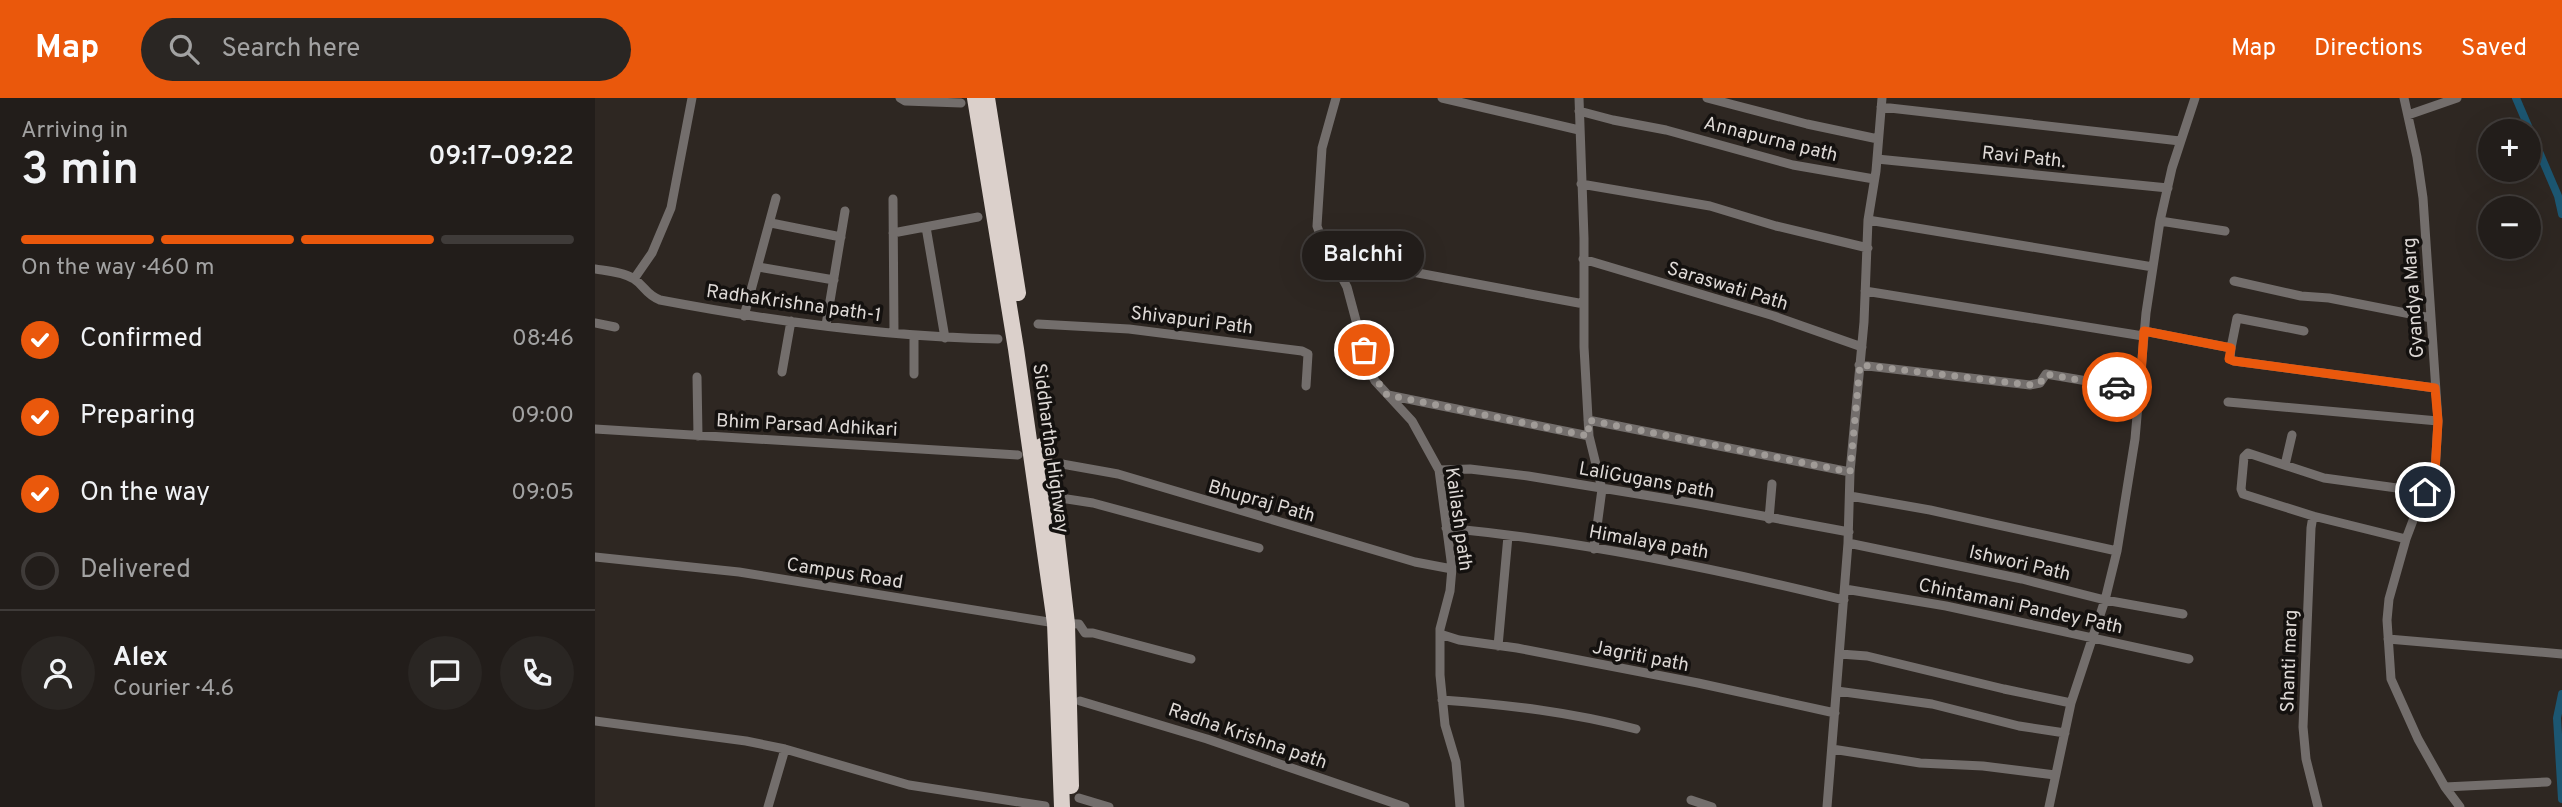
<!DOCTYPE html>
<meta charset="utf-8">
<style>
:root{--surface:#221d1a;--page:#2a2623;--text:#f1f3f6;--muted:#a2a2a2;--line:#3f3b39;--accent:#ea580c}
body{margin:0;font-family:Overpass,sans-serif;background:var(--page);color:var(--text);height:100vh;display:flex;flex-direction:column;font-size:26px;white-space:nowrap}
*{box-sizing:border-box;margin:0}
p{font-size:23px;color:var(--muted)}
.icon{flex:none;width:38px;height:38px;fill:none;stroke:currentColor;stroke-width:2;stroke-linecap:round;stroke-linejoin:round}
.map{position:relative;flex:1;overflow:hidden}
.panel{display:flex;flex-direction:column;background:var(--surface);width:595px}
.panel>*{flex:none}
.tools{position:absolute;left:1883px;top:21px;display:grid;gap:14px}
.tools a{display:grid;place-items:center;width:63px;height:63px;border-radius:50%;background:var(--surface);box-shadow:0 7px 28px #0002,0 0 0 2px var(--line);font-size:35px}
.pin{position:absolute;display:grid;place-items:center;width:60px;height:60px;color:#fff;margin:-30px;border:4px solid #fff;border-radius:50%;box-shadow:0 2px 7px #0007}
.courier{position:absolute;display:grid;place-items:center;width:70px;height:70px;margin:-35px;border:5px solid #ea580c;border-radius:50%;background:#fff;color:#222;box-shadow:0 2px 9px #0007}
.bubble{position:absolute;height:49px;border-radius:24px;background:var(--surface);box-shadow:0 7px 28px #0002,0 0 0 2px var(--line);font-size:23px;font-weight:600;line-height:49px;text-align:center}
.overview em{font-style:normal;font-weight:600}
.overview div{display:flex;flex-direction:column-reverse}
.overview{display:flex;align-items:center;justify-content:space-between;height:119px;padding:0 21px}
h1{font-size:46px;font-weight:600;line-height:52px}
.bar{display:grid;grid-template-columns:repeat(4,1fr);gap:10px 7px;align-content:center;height:84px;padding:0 21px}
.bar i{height:9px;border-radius:5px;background:var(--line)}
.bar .on{background:var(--accent)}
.bar p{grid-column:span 4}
.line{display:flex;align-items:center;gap:18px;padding:0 21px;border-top:2px solid var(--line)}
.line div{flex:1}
.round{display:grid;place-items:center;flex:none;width:74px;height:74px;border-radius:37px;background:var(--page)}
ol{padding:0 21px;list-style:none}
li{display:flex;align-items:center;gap:21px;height:77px}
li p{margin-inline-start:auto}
li .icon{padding:7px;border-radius:50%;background:var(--accent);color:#fff;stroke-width:4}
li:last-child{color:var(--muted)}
li i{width:38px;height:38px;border:4px solid var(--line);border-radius:50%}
header{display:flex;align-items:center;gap:42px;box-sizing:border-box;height:98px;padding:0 35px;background:var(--accent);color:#fff}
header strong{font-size:33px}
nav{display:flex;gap:38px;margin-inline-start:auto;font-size:24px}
.search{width:490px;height:63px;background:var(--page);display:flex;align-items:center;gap:18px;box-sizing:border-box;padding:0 24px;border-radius:38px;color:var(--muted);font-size:26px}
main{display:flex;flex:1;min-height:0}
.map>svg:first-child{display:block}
</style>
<header>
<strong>Map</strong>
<div class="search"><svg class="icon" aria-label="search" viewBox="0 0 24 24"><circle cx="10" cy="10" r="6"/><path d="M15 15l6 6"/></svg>Search here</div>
<nav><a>Map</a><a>Directions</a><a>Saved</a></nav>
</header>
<main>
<section class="panel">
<div class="overview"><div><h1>3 min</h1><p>Arriving in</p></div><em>09:17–09:22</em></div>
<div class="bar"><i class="on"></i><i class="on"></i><i class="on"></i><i></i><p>On the way · 460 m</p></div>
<ol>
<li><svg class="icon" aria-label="check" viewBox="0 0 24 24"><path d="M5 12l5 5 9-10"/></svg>Confirmed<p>08:46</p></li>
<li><svg class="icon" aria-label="check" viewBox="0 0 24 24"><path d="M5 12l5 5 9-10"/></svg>Preparing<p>09:00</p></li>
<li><svg class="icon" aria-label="check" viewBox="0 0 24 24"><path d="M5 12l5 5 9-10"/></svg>On the way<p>09:05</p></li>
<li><i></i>Delivered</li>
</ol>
<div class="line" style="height:126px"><a class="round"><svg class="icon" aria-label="person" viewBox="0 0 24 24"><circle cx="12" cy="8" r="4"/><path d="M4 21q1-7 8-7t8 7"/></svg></a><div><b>Alex</b><p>Courier · 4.6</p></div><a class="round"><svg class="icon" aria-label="chat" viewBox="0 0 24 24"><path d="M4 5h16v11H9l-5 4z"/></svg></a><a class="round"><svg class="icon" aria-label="phone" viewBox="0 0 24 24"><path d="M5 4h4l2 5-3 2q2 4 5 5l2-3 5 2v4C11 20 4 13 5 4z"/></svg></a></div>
</section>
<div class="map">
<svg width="1967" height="709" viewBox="0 0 1967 709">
<rect width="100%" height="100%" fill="#2e2722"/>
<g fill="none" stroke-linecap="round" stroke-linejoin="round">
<path stroke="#1c5671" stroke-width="8" d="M1921 0 1963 98 1967 116
M1967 596 1962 620 1967 701"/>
<path stroke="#736e6c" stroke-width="9" d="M305 0 310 3 366 5
M741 0 727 50 722 128 727 142 752 189 774 271 780 283 817 323 844 372 857 470 855 493 845 531V577L850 627 861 664 865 709
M847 0 984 32
M984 0 989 140V249L994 338 1007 391 999 451
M1112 0 1212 26 1283 41
M1809 0 1822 59 1828 100 1843 323 1840 374 1834 380 1811 441 1794 501 1792 522 1796 581 1823 641 1850 689 1865 709
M1286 9 1585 43
M984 13 1018 22 1071 32 1198 67 1279 81
M1813 17 1862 0
M1282 61 1573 90
M986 86 1115 108 1181 128 1273 150
M298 101 299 235
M1273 122 1558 169
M1565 123 1630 133
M176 125 246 139
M331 129 350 240
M298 135 383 119
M988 161 1179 218 1267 249
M740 165 796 170 989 206
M163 169 239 182
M0 171C12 173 28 174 39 181 50 188 50 196 65 202 176 223 290 239 403 241
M39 181 57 155 76 110 97 0
M1639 183 1706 198 1734 200 1836 220
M1270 193 1548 238
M149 218 181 100
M0 225 20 229
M443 226 534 231 707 253 713 256 711 288
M231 227 250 113
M1549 233 1636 250 1635 261 1639 263 1840 290
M1636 250 1642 220 1709 233
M1264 267 1435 287 1445 285 1451 276 1545 292
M187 274 196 223
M319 276V238
M102 279 103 338
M793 297 994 338
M1633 304 1843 323
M993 322 1255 374
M0 331 423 357
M467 366 523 376 820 464 857 471
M1690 367 1697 337
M844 372 875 371 933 378 1098 405 1254 434
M1255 398 1335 412 1522 453
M472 401 498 405 664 450
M1718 418 1716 430 1708 629 1711 661 1723 709
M1174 421 1177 386
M851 430C985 443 1119 470 1249 502
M1811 441 1718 418 1648 396 1646 391 1649 359 1653 355 1729 380 1831 394
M1253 445 1427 481 1510 502 1588 516
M0 459 144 474 460 525 484 526 490 535H498L596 561
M1250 491 1351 508 1594 561
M845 536 864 542 922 550 1103 585 1240 615
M1793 541 1967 556
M903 548 913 438
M1245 556 1272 558 1409 591 1476 605
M1242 593 1337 606 1424 628 1470 635
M847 602C915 607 975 614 1041 631
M485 603 612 641 810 709
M0 623 151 643 190 651 314 687 450 708
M1237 651 1325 665 1388 668 1460 677
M1850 689 1952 684
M484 700 514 709
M1096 702 1117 709
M173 709 190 651
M1232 709 1253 445 1255 374 1269 224 1273 122 1281 73 1287 0
M1454 709 1476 605 1510 502 1522 453 1540 341 1551 215 1565 123 1577 70 1600 0"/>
<path stroke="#dbd0cb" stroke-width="16" d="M380 0 421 251 460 525 467 709
M392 0 423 195
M447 348 461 431 472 526 476 688"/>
</g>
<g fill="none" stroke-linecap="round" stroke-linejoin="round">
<path stroke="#a09b97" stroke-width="7" stroke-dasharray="0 12.6" d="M769 252 774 271 792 297 994 338 993 322 1255 374 1265 267 1436 287 1445 285 1451 276 1522 289"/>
<path stroke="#ea580c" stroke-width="9" d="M1522 289 1545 292 1549 233 1636 250 1634 261 1639 263 1840 290 1843 323 1840 374 1834 380 1830 394"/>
</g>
<g text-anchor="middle" stroke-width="7" stroke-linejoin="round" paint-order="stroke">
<g font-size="19" fill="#ded9d6" stroke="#14110f">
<text transform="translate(1176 40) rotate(14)" y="7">Annapurna path</text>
<text transform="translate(1429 58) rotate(6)" y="7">Ravi Path.</text>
<text transform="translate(1133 187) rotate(17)" y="7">Saraswati Path</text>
<text transform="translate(1817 200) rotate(-94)" y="7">Gyandya Marg</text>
<text transform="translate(199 204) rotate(8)" y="7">RadhaKrishna path-1</text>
<text transform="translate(597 221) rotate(7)" y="7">Shivapuri Path</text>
<text transform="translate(212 326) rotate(3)" y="7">Bhim Parsad Adhikari</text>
<text transform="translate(457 350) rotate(82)" y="7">Siddhartha Highway</text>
<text transform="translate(1052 381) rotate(10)" y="7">LaliGugans path</text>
<text transform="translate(667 402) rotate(16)" y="7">Bhupraj Path</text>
<text transform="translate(865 421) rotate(82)" y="7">Kailash path</text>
<text transform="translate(1054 443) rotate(10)" y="7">Himalaya path</text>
<text transform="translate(1425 464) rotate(13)" y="7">Ishwori Path</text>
<text transform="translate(250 474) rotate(9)" y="7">Campus Road</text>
<text transform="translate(1426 507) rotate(12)" y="7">Chintamani Pandey Path</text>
<text transform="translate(1046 557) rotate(11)" y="7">Jagriti path</text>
<text transform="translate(1693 563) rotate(-88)" y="7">Shanti marg</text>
<text transform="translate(653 637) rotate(19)" y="7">Radha Krishna path</text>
</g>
</g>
</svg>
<div class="tools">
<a>+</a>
<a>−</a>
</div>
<div class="pin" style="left:769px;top:252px;background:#ea580c"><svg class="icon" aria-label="bag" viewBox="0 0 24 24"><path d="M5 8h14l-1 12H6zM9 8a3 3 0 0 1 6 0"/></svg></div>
<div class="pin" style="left:1830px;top:394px;background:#1f2937"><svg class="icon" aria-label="home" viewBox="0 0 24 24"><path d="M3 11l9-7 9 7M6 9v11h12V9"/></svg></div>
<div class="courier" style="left:1522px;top:289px"><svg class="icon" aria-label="car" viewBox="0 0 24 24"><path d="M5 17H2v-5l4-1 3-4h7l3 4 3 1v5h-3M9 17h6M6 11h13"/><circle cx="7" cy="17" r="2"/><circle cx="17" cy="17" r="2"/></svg></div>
<div class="bubble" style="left:707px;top:133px;width:122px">Balchhi</div>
</div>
</main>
